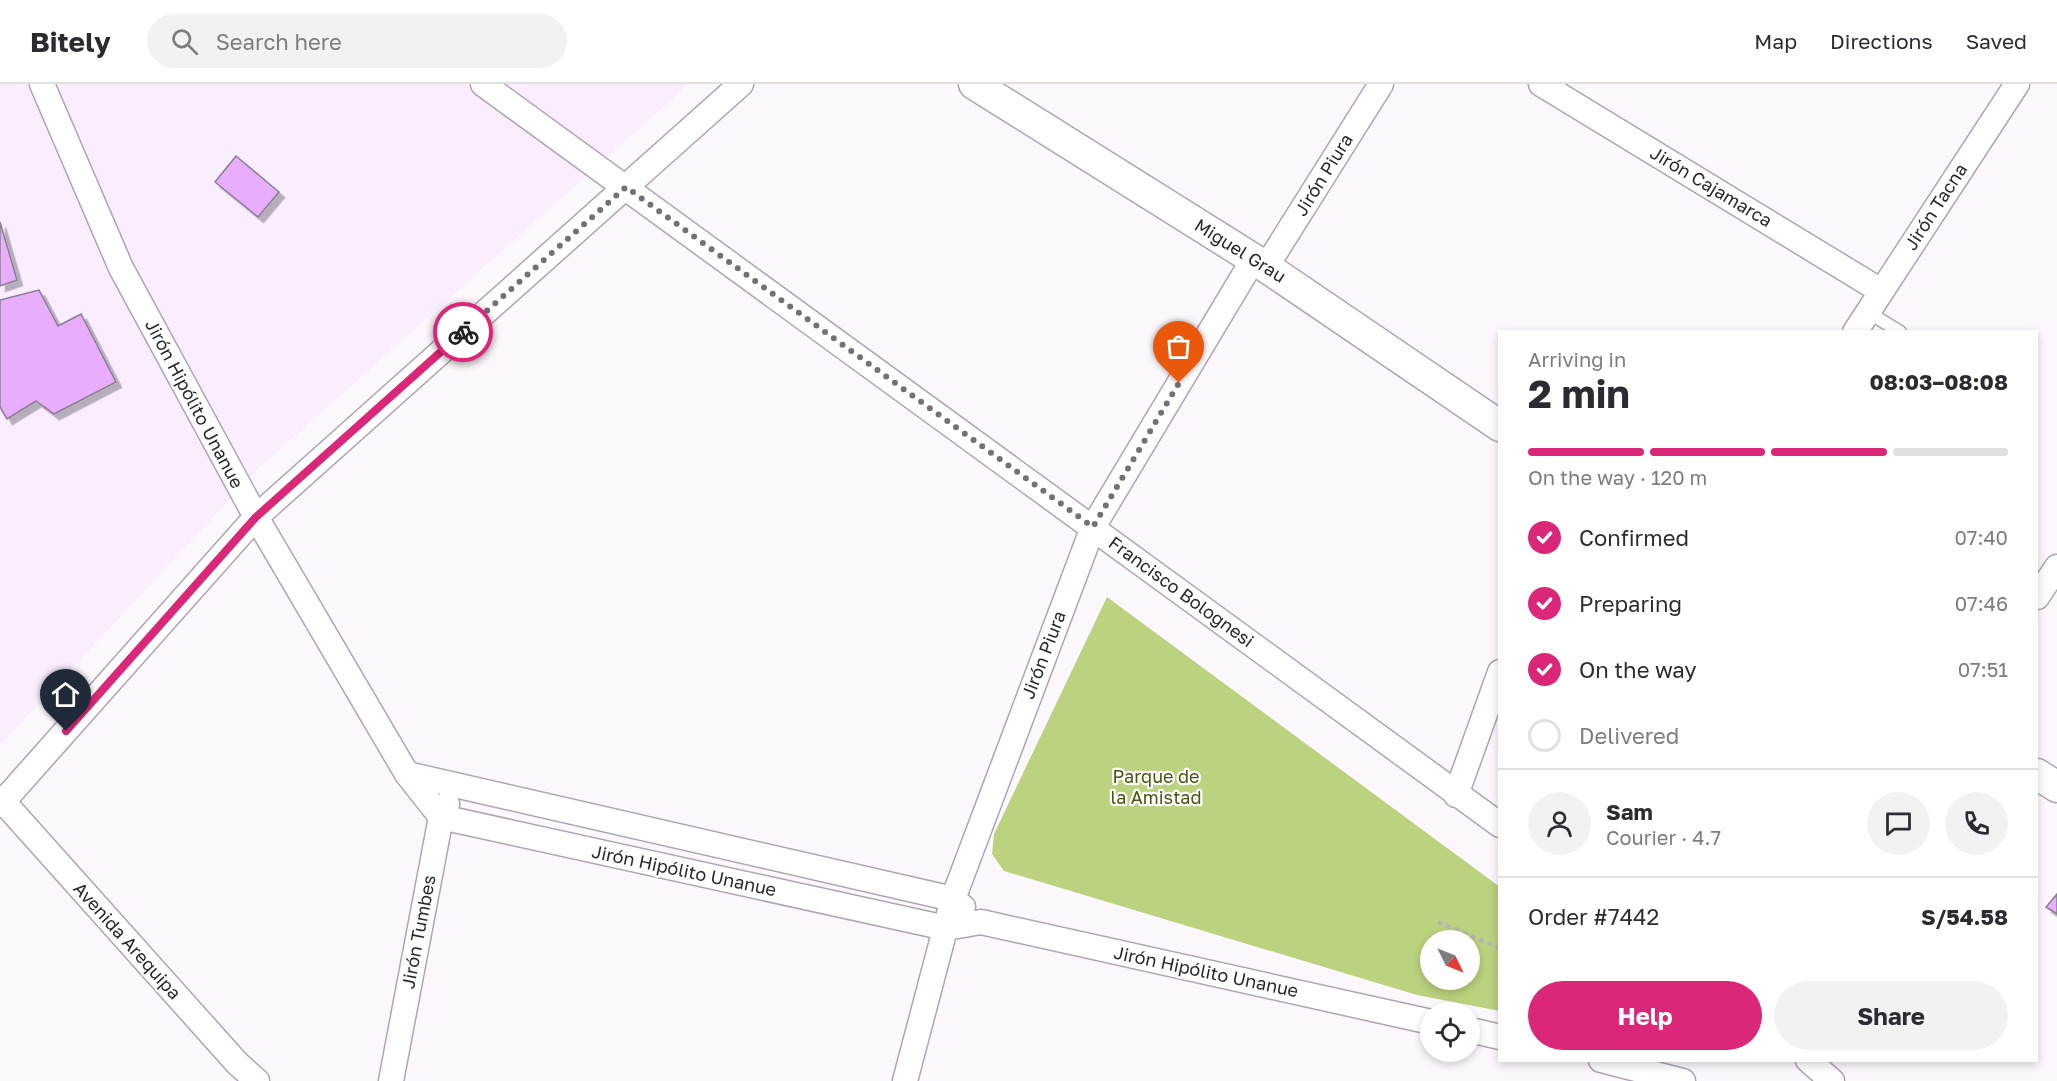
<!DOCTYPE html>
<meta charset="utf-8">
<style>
:root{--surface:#fff;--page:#f2f2f3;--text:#2b2b33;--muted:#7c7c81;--line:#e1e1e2;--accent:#db2777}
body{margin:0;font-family:"Golos Text",sans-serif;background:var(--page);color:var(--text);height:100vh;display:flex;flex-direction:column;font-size:22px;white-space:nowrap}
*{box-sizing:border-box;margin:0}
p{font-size:20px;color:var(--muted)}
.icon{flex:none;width:33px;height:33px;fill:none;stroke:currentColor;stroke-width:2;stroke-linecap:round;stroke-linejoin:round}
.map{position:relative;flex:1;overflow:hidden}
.panel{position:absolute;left:1498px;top:246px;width:540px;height:732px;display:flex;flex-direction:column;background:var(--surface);border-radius:0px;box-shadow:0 3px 9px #0003}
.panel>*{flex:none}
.needle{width:39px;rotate:133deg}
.tools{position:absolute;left:1420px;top:846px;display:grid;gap:12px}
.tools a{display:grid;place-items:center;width:60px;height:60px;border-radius:50%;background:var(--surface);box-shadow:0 3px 9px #0003;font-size:30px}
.pin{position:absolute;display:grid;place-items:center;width:51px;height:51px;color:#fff;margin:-62px -26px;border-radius:50% 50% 50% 0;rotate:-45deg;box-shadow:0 0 6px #0007}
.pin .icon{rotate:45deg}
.courier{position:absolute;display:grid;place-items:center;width:60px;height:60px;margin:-30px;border:4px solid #db2777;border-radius:50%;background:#fff;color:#222;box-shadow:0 2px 8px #0007}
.overview em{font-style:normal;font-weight:700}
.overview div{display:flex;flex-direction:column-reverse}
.overview{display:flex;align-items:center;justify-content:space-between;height:102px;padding:0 30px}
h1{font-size:39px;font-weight:700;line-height:45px}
.bar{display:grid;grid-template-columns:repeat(4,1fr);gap:9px 6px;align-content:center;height:72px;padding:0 30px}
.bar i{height:8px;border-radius:4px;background:var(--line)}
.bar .selected{background:var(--accent)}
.bar p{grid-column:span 4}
.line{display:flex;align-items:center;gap:15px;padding:0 30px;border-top:2px solid var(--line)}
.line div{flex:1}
.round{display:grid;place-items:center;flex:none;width:63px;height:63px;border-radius:32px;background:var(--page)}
ol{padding:0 30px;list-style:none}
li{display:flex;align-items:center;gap:18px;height:66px}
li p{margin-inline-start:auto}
li .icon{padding:6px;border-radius:50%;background:var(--accent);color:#fff;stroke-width:4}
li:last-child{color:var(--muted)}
li i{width:33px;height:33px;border:3px solid var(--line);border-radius:50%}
.button{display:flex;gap:12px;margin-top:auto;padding:12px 30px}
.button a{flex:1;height:69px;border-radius:36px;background:var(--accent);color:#fff;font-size:24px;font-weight:700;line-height:69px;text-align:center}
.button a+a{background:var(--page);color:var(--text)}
header{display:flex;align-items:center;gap:36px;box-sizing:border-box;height:84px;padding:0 30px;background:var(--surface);border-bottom:2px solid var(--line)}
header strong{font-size:28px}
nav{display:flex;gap:33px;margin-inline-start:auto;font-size:21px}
.search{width:420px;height:54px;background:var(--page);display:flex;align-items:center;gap:15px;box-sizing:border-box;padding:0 21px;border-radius:33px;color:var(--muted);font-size:22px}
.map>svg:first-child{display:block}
</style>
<header>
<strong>Bitely</strong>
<div class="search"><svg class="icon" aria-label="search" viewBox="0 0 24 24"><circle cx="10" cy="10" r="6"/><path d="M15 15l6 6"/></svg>Search here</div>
<nav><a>Map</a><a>Directions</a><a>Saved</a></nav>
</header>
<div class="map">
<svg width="2057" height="997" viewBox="0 0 2057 997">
<defs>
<filter id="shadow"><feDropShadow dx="5.5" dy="5.5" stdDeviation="0" flood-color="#0004"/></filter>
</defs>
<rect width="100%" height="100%" fill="#fcf8fd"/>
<path fill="#faedff" d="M0 0H689L259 384 0 661Z"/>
<path fill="#bbd27e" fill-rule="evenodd" d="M1107 513 1500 803V927L1417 911 1004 787 992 770 994 750ZM1431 856H1470V896H1431Z"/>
<path fill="#e8adfd" stroke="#8b7c90" stroke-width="1.5" filter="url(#shadow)" d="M236 72 279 108 258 133 215 98Z
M0 138 17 196 0 202Z
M39 206 58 242 81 230 116 298 54 330 36 317 7 335 0 323V216Z
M2057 810V830L2046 823Z"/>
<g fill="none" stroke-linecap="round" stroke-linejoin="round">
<defs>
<path id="service" d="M1868 228 1900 248"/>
<path id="minor" d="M42 0 121 184 256 433 407 690 441 733 946 844 981 838 1431 938
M483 0 1500 741
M1541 0 1881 207
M1266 183 1381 0
M1855 248 2017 0
M2037 513 2057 483
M407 690 953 815 963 823
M1456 711 1500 588
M0 714 237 979 257 997
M0 721 256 433 741 0
M1470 946 1500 953
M1601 976 1683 997
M1808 976 1832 997
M391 997 441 733 447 720
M905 997 953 815 1093 443 1253 176"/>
<path id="tertiary" d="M974 0 1266 183 1500 342
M2037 690 2057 703"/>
</defs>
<use href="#service" stroke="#b2a2b8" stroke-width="15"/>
<use href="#minor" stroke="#b2a2b8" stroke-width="27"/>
<use href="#tertiary" stroke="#b2a2b8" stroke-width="33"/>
<path stroke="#b7b2b9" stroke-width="4" stroke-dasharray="4.5 4.5" stroke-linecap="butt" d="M1438 838 1500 864"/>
<use href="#service" stroke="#fff" stroke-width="12"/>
<use href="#minor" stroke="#fff" stroke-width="24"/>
<use href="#tertiary" stroke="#fff" stroke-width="30"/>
</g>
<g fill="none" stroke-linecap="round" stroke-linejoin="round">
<path stroke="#757077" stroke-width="6" stroke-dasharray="0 10.8" d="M463 248 626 103 1093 443 1179 299"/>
<path stroke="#db2777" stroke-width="8" d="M66 647 256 433 463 248"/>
</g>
<g text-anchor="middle" stroke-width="4.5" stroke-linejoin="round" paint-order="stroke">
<g font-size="18" fill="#2d262f" stroke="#fff">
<text transform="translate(1324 91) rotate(-58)" y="6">Jirón Piura</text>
<text transform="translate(1711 103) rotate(31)" y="6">Jirón Cajamarca</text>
<text transform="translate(1936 123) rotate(-57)" y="6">Jirón Tacna</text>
<text transform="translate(1240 167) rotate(32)" y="6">Miguel Grau</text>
<text transform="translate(194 320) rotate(62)" y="6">Jirón Hipólito Unanue</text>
<text transform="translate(1181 508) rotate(36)" y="6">Francisco Bolognesi</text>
<text transform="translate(1044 571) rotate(-69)" y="6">Jirón Piura</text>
<text transform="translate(684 787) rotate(12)" y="6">Jirón Hipólito Unanue</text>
<text transform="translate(419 848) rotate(-79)" y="6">Jirón Tumbes</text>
<text transform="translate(127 857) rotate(48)" y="6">Avenida Arequipa</text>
<text transform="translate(1206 888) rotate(12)" y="6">Jirón Hipólito Unanue</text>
</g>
<g font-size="18" fill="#465510" stroke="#fff">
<text x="1156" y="699">Parque de<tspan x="1156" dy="21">la Amistad</tspan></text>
</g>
</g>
</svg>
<div class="tools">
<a><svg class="needle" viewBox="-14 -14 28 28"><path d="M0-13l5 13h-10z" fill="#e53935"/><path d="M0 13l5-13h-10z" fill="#7c7c81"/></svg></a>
<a><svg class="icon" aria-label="locate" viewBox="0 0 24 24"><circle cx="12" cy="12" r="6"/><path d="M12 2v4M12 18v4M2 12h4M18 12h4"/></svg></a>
</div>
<div class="pin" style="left:1179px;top:299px;background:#ea580c"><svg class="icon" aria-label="bag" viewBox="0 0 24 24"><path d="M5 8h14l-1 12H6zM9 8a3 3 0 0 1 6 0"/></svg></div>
<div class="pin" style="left:66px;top:647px;background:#1f2937"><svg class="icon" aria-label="home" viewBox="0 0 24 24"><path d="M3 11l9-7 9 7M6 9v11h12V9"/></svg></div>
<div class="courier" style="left:463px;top:248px"><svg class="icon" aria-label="bike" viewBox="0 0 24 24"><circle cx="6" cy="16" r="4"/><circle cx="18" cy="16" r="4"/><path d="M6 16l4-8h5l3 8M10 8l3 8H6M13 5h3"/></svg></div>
<section class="panel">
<div class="overview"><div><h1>2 min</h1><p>Arriving in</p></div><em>08:03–08:08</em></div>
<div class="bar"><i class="selected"></i><i class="selected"></i><i class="selected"></i><i></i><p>On the way · 120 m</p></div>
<ol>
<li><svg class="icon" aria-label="check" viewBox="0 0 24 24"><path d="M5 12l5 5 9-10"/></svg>Confirmed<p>07:40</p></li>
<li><svg class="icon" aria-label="check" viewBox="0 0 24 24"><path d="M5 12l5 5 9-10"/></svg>Preparing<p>07:46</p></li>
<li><svg class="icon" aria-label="check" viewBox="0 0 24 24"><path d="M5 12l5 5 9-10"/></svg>On the way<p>07:51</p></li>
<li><i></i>Delivered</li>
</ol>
<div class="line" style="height:108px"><a class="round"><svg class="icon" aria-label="person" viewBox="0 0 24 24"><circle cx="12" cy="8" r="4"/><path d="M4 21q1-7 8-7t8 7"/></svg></a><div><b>Sam</b><p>Courier · 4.7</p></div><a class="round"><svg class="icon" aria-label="chat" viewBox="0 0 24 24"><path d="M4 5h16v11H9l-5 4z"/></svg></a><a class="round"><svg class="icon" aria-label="phone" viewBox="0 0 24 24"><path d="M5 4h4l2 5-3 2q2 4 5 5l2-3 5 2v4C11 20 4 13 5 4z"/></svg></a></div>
<div class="line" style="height:78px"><div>Order #7442</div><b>S/54.58</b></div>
<div class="button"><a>Help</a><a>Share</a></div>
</section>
</div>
